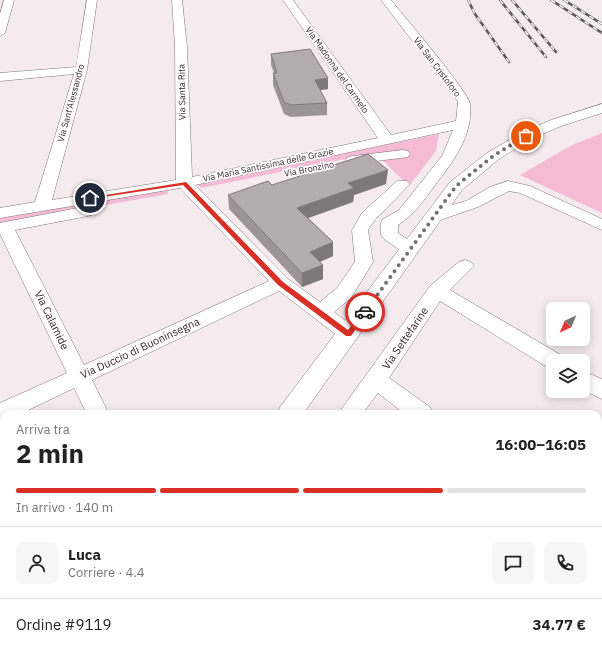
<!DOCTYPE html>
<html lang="it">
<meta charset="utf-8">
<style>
:root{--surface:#fff;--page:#f6f6f6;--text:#222;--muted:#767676;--line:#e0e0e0;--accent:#d93025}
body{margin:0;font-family:"IBM Plex Sans",sans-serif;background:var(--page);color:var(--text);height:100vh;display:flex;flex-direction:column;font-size:15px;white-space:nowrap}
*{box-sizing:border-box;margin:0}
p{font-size:13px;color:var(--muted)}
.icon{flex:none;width:22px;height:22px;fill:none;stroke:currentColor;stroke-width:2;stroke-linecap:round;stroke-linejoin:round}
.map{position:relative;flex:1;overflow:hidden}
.panel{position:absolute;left:0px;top:410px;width:602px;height:248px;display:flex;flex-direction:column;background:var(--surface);border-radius:12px 12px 0 0;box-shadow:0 2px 10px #0003}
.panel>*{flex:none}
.needle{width:26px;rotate:224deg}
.buttons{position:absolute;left:546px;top:302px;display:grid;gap:8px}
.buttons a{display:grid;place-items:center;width:44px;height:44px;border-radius:6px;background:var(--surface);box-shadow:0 2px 10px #0003;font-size:20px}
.pin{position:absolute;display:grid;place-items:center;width:34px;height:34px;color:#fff;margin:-17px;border:2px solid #fff;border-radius:50%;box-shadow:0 1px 4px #0007}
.courier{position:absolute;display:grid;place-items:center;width:40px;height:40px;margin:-20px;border:3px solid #d93025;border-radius:50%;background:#fff;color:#222;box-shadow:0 1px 5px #0007}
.summary em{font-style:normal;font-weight:700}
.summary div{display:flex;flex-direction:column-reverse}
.summary{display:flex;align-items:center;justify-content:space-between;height:68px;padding:0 16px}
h1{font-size:26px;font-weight:700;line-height:30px}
.bar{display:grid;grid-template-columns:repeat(4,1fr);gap:6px 4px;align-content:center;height:48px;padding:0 16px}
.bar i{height:5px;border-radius:3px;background:var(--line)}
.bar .on{background:var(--accent)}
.bar p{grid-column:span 4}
.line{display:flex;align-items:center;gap:10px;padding:0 16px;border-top:1px solid var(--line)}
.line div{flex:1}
.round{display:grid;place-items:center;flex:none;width:42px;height:42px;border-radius:6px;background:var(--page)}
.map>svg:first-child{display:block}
</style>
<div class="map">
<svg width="602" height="658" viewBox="0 0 602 658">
<rect width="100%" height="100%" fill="#f5ebef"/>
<path fill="#f5bbd5" d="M602 133V213L520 175 572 145Z
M439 134 436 151 409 186 375 153 201 188 197 183Z
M167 189 168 194 0 224V217Z"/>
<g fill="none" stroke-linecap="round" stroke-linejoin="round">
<defs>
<path id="street" d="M4 0H14L5 33 0 36V14Z
M87 0H97L87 70 52 200 176 180 175 47 172 0H182L187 47 192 177 378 138 283 0H293L391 135 456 121 458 102 445 83 381 0H391C403 15 469 92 470 104 473 131 458 155 442 176 428 194 417 213 398 225V233L416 245 419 249 416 253 410 255 404 253 384 239 381 235V223L383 219 399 210 442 156 453 130 195 185 288 279 320 302 337 288 355 262 352 230 362 213 397 181H407L410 184 407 187 375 220 368 230 373 262 351 298 334 312 356 329 359 334 356 339 349 341 342 339 279 291 92 380 109 414H87L74 388 20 414H4V421L0 422V403L67 373 0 234V223L88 206 94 208 96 211 94 214 88 216 15 230 84 365 269 281 180 188 0 218V208L35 202 74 74 0 81V73L76 67Z
M403 150 408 151 410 154 408 157 353 164 348 163 346 160 348 157 353 156Z
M508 181 530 186 602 219V230L520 193 509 191 478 207 440 220 434 221 428 220 426 216 428 212 466 201 490 187Z
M465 260 471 262 474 266 450 290 561 355 564 361H553V369L547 367 440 301 389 378 430 407 433 414H405L378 393 362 414H338L430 286 459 262Z
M583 371 602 379V399L583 390Z
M598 532 602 534V561L598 559Z
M4 654H35L37 658H6Z
M378 654H410L412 658H380Z"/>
<path id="secondary" d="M602 104V113L561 126 531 139 499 159 462 190 303 414H277L280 407 450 182 487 153 521 133 551 120Z
M4 626V654H15L6 658H0V627Z"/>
</defs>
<use href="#street" stroke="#7e7579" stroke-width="1"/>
<use href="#secondary" stroke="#7e7579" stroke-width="1"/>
<use href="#street" fill="#fff" fill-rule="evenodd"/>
<use href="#secondary" fill="#fff" fill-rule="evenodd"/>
<defs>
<path id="rail" d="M468 0 475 14 509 62
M500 0 546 57
M512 0 556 52
M551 0 602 33
M564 0 602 24"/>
</defs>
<use href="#rail" stroke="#5b5657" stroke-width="2.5"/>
<use href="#rail" stroke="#fffafc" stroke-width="1.5" stroke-dasharray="5" stroke-linecap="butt"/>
</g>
<path fill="#9c9497" d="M271 54 328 89 320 90 327 103V115L291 117 284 114 273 85V73H274L271 65Z
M386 184 354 195 353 202 308 218 333 242V256L320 262 323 265V279L302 287 229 209 228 195 272 185Z"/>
<path fill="#7f787b" d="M328 78V89L314 91 315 80Z
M388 170 386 184 354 195 353 202 297 222V208L348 183Z
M333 242V256L310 266V252Z
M323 265V279L302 287V273Z
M0 560 4 573V576L0 578Z"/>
<path fill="#b5acb0" stroke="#7f787b" d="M310 49 328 78 315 80 327 103 291 105 284 102 273 73H277L271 54Z
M368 154 388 170 348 183 354 188 297 208 333 242 310 252 323 265 302 273 228 195 268 181 272 185Z"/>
<path fill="#d93025" d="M186 182 283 282 348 330 363 310H367V313L351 336H346L278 285 183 185 90 199 87 198Z"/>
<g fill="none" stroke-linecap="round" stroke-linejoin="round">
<path stroke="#756f71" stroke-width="4" stroke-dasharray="0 7.2" d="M365 312 456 186 493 156 526 136"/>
</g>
<g text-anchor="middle" stroke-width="3.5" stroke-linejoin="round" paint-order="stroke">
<g font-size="9" fill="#302c2d" stroke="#fffafc">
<text transform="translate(437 67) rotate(53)" y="3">Via San Cristoforo</text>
<text transform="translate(337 70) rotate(55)" y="3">Via Madonna del Carmelo</text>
<text transform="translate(182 92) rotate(-91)" y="3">Via Santa Rita</text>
<text transform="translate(71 103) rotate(-75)" y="3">Via Sant'Alessandro</text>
<text transform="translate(268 165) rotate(-12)" y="3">Via Maria Santissima delle Grazie</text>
<text transform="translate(309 169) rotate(-11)" y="3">Via Bronzino</text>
</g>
<g font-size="11" fill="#302c2d" stroke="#fffafc">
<text transform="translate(52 320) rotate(64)" y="4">Via Calamide</text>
<text transform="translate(405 338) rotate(-56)" y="4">Via Settefarine</text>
<text transform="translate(140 348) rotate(-25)" y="4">Via Duccio di Buoninsegna</text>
</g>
</g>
</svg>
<div class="buttons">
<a><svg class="needle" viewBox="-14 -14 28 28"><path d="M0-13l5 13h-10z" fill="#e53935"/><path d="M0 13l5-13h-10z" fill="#767676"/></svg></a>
<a><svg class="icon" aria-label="layers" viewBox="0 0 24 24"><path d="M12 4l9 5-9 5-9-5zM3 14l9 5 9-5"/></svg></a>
</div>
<div class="pin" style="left:526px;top:136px;background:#ea580c"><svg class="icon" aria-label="bag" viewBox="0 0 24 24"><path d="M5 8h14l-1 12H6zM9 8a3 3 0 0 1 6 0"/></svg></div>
<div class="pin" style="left:90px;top:198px;background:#1f2937"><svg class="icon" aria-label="home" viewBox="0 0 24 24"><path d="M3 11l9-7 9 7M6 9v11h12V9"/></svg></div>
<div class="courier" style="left:365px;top:312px"><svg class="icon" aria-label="car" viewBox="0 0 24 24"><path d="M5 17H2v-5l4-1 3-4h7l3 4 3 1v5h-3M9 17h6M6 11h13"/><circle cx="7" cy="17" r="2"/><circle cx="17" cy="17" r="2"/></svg></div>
<section class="panel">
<div class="summary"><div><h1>2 min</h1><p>Arriva tra</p></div><em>16:00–16:05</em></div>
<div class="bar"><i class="on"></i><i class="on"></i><i class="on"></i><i></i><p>In arrivo · 140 m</p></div>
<div class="line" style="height:72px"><a class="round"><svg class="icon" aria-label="person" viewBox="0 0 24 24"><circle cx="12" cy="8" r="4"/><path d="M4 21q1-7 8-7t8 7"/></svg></a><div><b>Luca</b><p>Corriere · 4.4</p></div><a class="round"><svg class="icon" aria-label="chat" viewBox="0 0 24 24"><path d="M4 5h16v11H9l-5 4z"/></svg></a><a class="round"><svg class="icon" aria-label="phone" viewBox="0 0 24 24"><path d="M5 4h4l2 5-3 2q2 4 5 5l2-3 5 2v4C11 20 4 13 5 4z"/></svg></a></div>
<div class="line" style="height:52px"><div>Ordine #9119</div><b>34.77 €</b></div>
</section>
</div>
